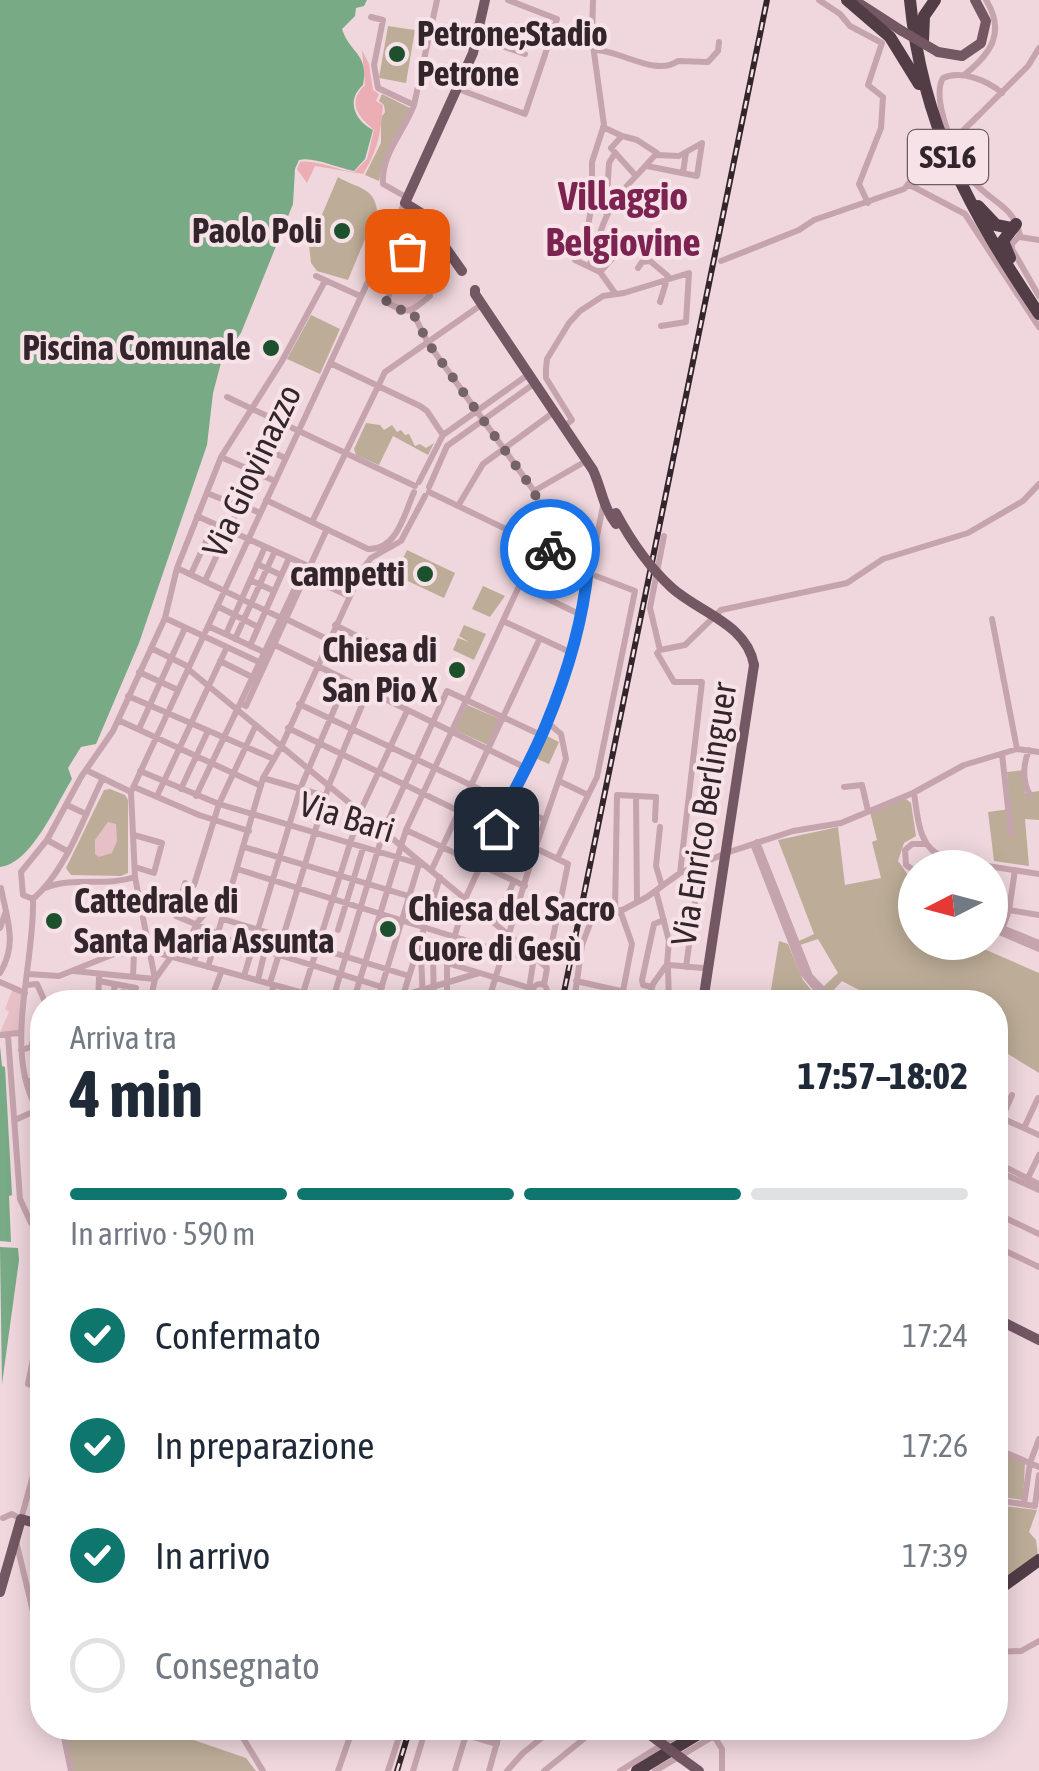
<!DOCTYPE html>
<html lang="it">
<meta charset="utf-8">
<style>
:root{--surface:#fff;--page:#f2f2f3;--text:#1f2937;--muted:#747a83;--line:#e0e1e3;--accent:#0f766e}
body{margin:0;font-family:"Asap Condensed",sans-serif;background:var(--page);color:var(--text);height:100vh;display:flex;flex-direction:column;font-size:38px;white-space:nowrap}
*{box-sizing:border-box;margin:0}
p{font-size:32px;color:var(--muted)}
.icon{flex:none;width:55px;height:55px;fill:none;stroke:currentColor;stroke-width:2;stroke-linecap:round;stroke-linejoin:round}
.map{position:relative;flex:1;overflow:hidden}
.sheet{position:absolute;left:30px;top:990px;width:978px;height:750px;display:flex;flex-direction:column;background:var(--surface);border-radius:40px;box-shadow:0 5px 25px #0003}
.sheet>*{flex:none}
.needle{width:65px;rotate:264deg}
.fabs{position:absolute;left:898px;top:850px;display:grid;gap:20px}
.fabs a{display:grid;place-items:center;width:110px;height:110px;border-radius:50%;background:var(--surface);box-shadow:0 5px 25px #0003;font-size:50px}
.pin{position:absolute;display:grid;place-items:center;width:85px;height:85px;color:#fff;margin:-42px;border-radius:20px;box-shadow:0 5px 15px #0006}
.courier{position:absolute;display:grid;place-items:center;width:100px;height:100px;margin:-50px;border:8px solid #1a73e8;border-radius:50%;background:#fff;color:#222;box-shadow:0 2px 12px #0007}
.summary em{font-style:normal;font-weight:700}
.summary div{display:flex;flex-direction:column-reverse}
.summary{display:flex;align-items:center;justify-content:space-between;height:170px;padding:0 40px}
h1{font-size:65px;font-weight:700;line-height:75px}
.bar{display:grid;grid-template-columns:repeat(4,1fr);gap:15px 10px;align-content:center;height:120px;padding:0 40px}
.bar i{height:12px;border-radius:8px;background:var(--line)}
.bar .active{background:var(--accent)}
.bar p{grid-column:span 4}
ol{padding:0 40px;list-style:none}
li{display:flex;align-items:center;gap:30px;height:110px}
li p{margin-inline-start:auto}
li .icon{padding:10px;border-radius:50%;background:var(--accent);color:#fff;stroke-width:4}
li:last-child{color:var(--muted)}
li i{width:55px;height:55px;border:5px solid var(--line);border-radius:50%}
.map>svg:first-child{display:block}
</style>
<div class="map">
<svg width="1039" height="1771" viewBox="0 0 1039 1771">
<rect width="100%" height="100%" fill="#efd7dd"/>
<path fill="#bdad98" d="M388 26 415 30 406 83 379 78Z
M382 94 410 108 382 166 379 181 365 175 381 143V118L385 112 384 105 379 101Z
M338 177C355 188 374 186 377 210L348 280 317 271 311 263 309 245Z
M311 315 340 329 320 374 287 359Z
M366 423 380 425 384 430 392 425 397 432 401 430 405 435 409 434 415 446 420 444 426 448 434 443 428 455 393 436 379 465 356 455 354 449Z
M407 550 455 573 444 598 395 575Z
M483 586 505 596 490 617 472 609Z
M464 625 486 634 474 660 453 650 458 638 469 642 459 636Z
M467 705 500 719 488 745 455 730Z
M545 735 559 742 549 764 535 758Z
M1023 770 1025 793 1039 791V820L1025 819 1029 866 994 861 988 812 1010 809 1007 772Z
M110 789 125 795 128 800V873L121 876 71 875 66 868 104 790Z
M906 799 911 803 916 836 904 843 898 861C922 891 915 904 915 942L964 945 970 943 1039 973V1073L995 1046V1002H882L842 981 829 995 823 987 838 973 818 939 800 945 799 941 814 934 778 840 838 827 845 885 881 878 872 842 877 840 870 812Z
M779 941 788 944 803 980 821 1002H769Z
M1000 1453 1025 1463 1023 1500 995 1496V1473Z
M995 1505 1037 1510 1029 1532 1036 1540 1038 1555 995 1588Z
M63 1728H159L246 1758 256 1771H73Z"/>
<path fill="#eaaeb4" d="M362 50 369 64 373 90 379 94 376 101 383 105C381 131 378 151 363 174L315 166 307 183 297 169 300 162C313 159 339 170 354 172L367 159 374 130C359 117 346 103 365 85Z"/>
<path fill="#e6bfc7" d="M397 276 427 289 428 296 412 311 387 302Z
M108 822 116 824 117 841 112 853 99 857 95 854V840Z
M13 988 25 993 18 1033H0L9 1012 5 1009Z"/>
<path fill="#78aa86" d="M0 0H367L364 6 356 8 355 16 342 29C350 54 369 53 363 85 346 100 354 120 373 130L365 159 354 171C338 168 312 156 299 160L295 169 293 204 241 333 222 359 213 393 207 445 139 643 96 744 81 747 68 768 72 779C56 805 31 864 0 867Z
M0 1046 2 1066 5 1067 12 1195 9 1196 11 1242 0 1241Z
M0 1247 18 1248 19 1260 2 1384Z"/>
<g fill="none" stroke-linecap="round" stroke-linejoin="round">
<path stroke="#c6a4ae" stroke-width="6" d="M593 0 592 38 604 125 592 162V203L587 232 575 260 600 272 615 293
M819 0 840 14 850 26 882 43 868 85 883 97 881 128 859 184 868 203
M371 17 383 20 374 65 378 88 414 105
M476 37 525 54
M595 50C620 50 655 77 678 61L708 62 718 51 719 42
M964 75C991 54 1006 32 986 0
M458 89 525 114 557 19 508 0
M1002 93C987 80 961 70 943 78 930 100 958 162 974 182 992 203 1013 205 1020 235L1012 244V249L1039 296
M978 116 1028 66 1039 48
M603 127 622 136
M647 166 697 176 702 143 679 156 656 155
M683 173 686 152
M908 184 965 214 1039 327
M406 197 383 184C381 154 404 132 414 105L437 0
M606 213 609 163 615 153
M1020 237 1039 240
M386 241 417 255 440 242
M721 261 799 230 814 220 904 189 920 172
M589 266C597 251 598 235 605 220 612 203 626 186 639 173L657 153 637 140 622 136 611 148 636 176
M638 268 642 262 650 261 668 276 660 302
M600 272 630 239
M316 276 360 296
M397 276 428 290 430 296C409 313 410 315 386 302Z
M397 276 407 251
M330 363 420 406 427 411 443 435
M227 397 415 486
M565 426 572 420 546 378V369L547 359 569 323 580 311 603 296 624 293 689 273 686 322 661 326
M258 445 285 458
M221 457 275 481
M419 482 443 435 529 374
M429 487 447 446 535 383
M534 491 586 461
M429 492 589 569
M207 493 239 506
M266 500 368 549
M240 504 260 513
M458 506 483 464 554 412
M312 522 385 372 481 305
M368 549C397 550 404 515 414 492
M257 564 281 575
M591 566 603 506
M177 568 281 618
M191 574 214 524
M305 576 349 596
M250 580 274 591
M205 581 255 472
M519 585 579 614
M217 606 258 627
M165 618 261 663
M286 619 329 640
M992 619 1017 749
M503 621 570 652
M335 625 402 659
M208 626 266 653
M226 634 265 547
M235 639 275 551
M275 645 524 767
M250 646 289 558
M151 648 189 667
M660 650 650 608 664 536
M220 661 254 678
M188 669 534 956 547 968 544 985
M139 672 178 690
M128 696 274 759
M242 704 246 706 327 529
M299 704 545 820
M118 720 261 786
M288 728 568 864 552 942 534 956
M139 729 185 628
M1029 750C1023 764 1022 781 1030 795
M1002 754 1011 834
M86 770 131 792 135 877 155 979 150 1002
M140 771 219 804 423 865
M263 778 325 796
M559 781 588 795
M134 787 199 815 249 831
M844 787 862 785 868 811
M181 789 208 731
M131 792 404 204
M914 793C918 819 918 848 945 858
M157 796 227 647
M196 796 306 565 197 516
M636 796 637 902
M67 805 86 814
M660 827 656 866 662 886
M406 830 525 886
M134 835 162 843 154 873 135 867
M47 840 67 851
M757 842 810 976 835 1002
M753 844 803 973 827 1002
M244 847 462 912
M557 859 597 777 635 591 596 576
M933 861H956L1039 874
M237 869 503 952
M432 869 540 638
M915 871 906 865 905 850 912 844H925
M680 873 702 682H674L657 653 660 650 685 645 721 610 847 583 883 559 968 533 1023 501 1039 484
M185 883 176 916 219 934
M194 885 219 804 256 725
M45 888C74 876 105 887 135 877
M656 891 669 941 667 964
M33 899 23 895 21 872 47 840 81 777 113 731 165 618 177 568 221 457 282 361 325 281
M620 910 632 944 623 991
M1009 910 1039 915
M615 913 617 795 656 797 655 820
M223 919 409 976
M496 922 514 881
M990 923 1039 943
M0 928 6 911
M990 928 1039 949
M338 930 363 848
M1001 933 1009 910 1015 870
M218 936 382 987
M283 937 329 785 367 693
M421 955 423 1002
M518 956 534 962
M181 959 197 923 221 894
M433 959 434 1002
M194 962 204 927
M447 963 533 989
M668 964 666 969 669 965 703 968
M208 967 263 778 281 747 362 570 371 558 401 541 425 496
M686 967 700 865
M668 969 669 1002
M73 971 155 979
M0 973C18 943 7 920 1 888
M28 974 59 976 114 954 151 951 336 1002
M244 976 300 789 346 682
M133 977 134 952
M155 979 171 957
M258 980 265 950
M99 981 136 988 130 1002
M576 981 625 992 626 1002
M0 982 25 993
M270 983 279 954
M533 991a7 7 0 1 1 14 0a7 7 0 1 1-14 0Z
M26 985 37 984 45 1002
M652 987 643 985 642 980 654 924 664 920
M123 992 145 1002
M303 993 360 812 407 711
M153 995 168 1002
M405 995 479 973
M98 1002 99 978
M112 1002 115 984
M210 1002 222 970
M268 1002 274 985
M332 1002 384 830 447 691 541 735
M353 1002 406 830 539 543C545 524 542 508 534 491L428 343 412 311
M377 1002 419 864
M401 1002 440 877
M447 1002V963L466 897 547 722 570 652 588 573
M488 1002 535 849 566 759 561 734 547 722
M527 1002 534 957
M574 1002 582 945 591 921 615 914 647 897 680 873 726 853 793 831 841 823 913 793 964 765 1017 749 1039 752
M648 1002 653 984 665 967
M0 1035 18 1033
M8 1036 20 1199 31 1223 42 1228
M21 1050 31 1047 42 1013
M27 1081H42
M995 1115 1039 1135
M42 1117C0 1057 35 968 33 899 66 871 83 818 102 780
M1002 1118 1012 1095
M15 1120 37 1110
M1024 1128 1038 1098
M995 1162 1039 1184
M995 1170 1039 1190
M1028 1178 1039 1155
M995 1213 1039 1234
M995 1246 1039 1267
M42 1315 28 1384 42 1387
M995 1448 1039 1467
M995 1500 1035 1506 1039 1475
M1024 1504 1030 1463 1039 1439
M3 1518 12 1514 21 1519 42 1443
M16 1541 42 1649
M995 1652 1021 1651 1039 1641
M62 1728 71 1771
M237 1728 263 1771
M388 1728 401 1731
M443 1728 497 1744
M338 1771 353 1728
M388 1771 402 1728
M413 1771 426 1728
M455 1771 468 1728
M489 1771 501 1728
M507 1771 523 1753 554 1728
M544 1771 591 1733 587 1728
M620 1771 689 1728
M655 1771 714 1736 722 1749V1771"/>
<path stroke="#735763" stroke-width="10" d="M857 2 902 31
M938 52 962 56 981 43 986 21 975 0
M462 271 421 213 405 203 473 53 485 0
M475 290V294L593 470C602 490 603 507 616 524
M703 1002 754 665
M995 1318 1039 1340
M0 1592 21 1519 42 1525
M640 1728 657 1740
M681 1758 699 1771"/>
<path stroke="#523d46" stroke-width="12" d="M847 0 890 37 919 84
M910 0C922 126 970 211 1039 314
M923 41 924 16 935 0
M978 206 996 225 1011 228
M1010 258 1003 241 1016 224
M995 1592 1039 1560
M637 1771 708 1728"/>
<defs>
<path id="rail" d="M562 1002 767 0
M397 1771 410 1728"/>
</defs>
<use href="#rail" stroke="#32252b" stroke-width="6"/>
<use href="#rail" stroke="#f7e3e7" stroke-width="2.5" stroke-dasharray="8" stroke-linecap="butt"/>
<path stroke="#c6a4ae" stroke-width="6" d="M920 172 978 116"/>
<path stroke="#735763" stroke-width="10" d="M902 31 938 52
M616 513C631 541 648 566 672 588 700 613 747 624 754 665
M657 1740 681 1758"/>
</g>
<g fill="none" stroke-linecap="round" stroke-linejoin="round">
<path stroke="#746369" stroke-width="10" stroke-dasharray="0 18" d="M407 251 386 302 405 312 412 311 428 343 534 491 542 516 539 543 550 549"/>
<path stroke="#1a73e8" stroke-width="12" d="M496 829C511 794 532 760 546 725 566 677 583 620 588 568L550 549"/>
</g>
<g fill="#1d512d" stroke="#f7e3e7" stroke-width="4">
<circle cx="397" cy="54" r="10"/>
<circle cx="342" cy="231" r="10"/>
<circle cx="271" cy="348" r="10"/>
<circle cx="425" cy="574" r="10"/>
<circle cx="457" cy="670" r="10"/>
<circle cx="54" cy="921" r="10"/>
<circle cx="388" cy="929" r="10"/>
</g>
<g text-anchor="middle" stroke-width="8" stroke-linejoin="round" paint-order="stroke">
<rect fill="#f7e3e7" stroke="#6d5e63" stroke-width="2.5" x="908" y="130" width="80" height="54" rx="8"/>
<g font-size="32" font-weight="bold" fill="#32252b">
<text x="948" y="168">SS16</text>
</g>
<g font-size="35" font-weight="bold" fill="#32252b" stroke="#f7e3e7" text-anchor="end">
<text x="417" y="46" text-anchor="start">Petrone;Stadio<tspan x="417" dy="40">Petrone</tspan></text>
<text x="322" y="243">Paolo Poli</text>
<text x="251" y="360">Piscina Comunale</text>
<text x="405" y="586">campetti</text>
<text x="437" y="662">Chiesa di<tspan x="437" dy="40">San Pio X</tspan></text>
<text x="74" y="913" text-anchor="start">Cattedrale di<tspan x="74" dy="40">Santa Maria Assunta</tspan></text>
<text x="408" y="921" text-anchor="start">Chiesa del Sacro<tspan x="408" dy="40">Cuore di Gesù</tspan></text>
</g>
<g font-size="35" fill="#32252b" stroke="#f7e3e7">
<text transform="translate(252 471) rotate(-65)" y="12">Via Giovinazzo</text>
<text transform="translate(704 814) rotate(-81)" y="12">Via Enrico Berlinguer</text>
<text transform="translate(347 817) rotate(17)" y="12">Via Bari</text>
</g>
<g font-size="40" font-weight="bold" fill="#7c2351" stroke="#f7e3e7">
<text x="623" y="210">Villaggio<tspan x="623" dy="46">Belgiovine</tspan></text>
</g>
</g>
</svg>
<div class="fabs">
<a><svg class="needle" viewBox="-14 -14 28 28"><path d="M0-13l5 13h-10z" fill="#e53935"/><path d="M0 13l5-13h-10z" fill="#747a83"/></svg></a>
</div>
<div class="pin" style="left:407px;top:251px;background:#ea580c"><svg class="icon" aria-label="bag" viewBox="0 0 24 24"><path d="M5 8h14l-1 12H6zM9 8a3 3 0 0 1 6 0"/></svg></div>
<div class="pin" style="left:496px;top:829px;background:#1f2937"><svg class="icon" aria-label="home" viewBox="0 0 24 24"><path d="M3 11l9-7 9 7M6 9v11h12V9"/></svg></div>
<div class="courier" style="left:550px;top:549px"><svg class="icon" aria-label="bike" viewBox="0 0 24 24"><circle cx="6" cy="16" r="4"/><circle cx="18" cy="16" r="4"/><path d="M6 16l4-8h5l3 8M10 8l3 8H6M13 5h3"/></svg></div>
<section class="sheet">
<div class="summary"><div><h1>4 min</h1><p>Arriva tra</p></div><em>17:57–18:02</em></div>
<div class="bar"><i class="active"></i><i class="active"></i><i class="active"></i><i></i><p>In arrivo · 590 m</p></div>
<ol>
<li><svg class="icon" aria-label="check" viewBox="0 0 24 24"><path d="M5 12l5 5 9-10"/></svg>Confermato<p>17:24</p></li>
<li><svg class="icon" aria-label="check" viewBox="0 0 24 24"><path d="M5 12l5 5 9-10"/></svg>In preparazione<p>17:26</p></li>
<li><svg class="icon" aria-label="check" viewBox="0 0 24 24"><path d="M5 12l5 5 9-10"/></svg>In arrivo<p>17:39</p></li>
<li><i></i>Consegnato</li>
</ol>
</section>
</div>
